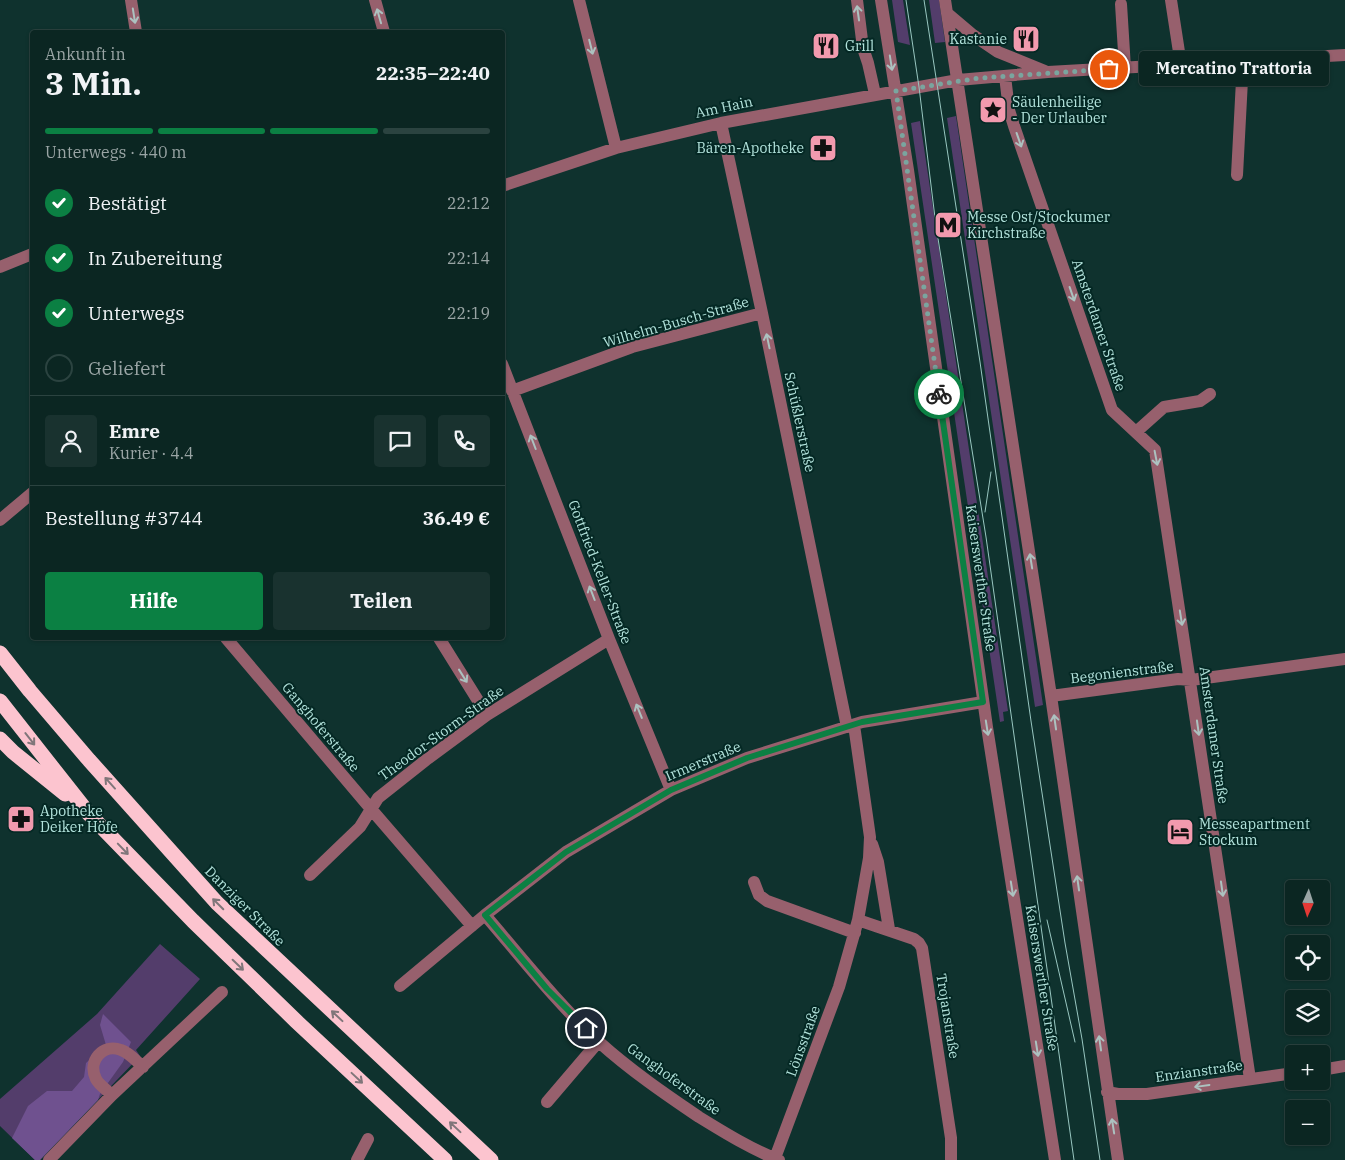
<!DOCTYPE html>
<html lang="de">
<meta charset="utf-8">
<style>
:root{--surface:#0b2622;--page:#19322f;--text:#f1f3f6;--muted:#9aa5a5;--line:#2b4340;--accent:#0b8043}
body{margin:0;font-family:"IBM Plex Serif",serif;background:var(--page);color:var(--text);height:100vh;display:flex;flex-direction:column;font-size:19px;white-space:nowrap}
*{box-sizing:border-box;margin:0}
p{font-size:16px;color:var(--muted)}
.icon{flex:none;width:28px;height:28px;fill:none;stroke:currentColor;stroke-width:2;stroke-linecap:round;stroke-linejoin:round}
.map{position:relative;flex:1;overflow:hidden}
.sheet{position:absolute;left:30px;top:30px;width:475px;height:610px;display:flex;flex-direction:column;background:var(--surface);border-radius:5px;box-shadow:0 1px 4px #0004,0 0 0 1px var(--line)}
.sheet>*{flex:none}
.needle{width:32px;rotate:183deg}
.fabs{position:absolute;left:1285px;top:880px;display:grid;gap:10px}
.fabs a{display:grid;place-items:center;width:45px;height:45px;border-radius:5px;background:var(--surface);box-shadow:0 1px 4px #0004,0 0 0 1px var(--line);font-size:25px}
.pin{position:absolute;display:grid;place-items:center;width:42px;height:42px;color:#fff;margin:-21px;border:2px solid #fff;border-radius:50%;box-shadow:0 1px 5px #0007}
.courier{position:absolute;display:grid;place-items:center;width:50px;height:50px;margin:-25px;border:4px solid #0b8043;border-radius:50%;background:#fff;color:#222;box-shadow:0 1px 6px #0007}
.bubble{position:absolute;height:35px;border-radius:5px;background:var(--surface);box-shadow:0 1px 4px #0004,0 0 0 1px var(--line);font-size:16px;font-weight:700;line-height:35px;text-align:center}
.head em{font-style:normal;font-weight:700}
.head div{display:flex;flex-direction:column-reverse}
.head{display:flex;align-items:center;justify-content:space-between;height:85px;padding:0 15px}
h1{font-size:32px;font-weight:700;line-height:38px}
.bar{display:grid;grid-template-columns:repeat(4,1fr);gap:8px 5px;align-content:center;height:60px;padding:0 15px}
.bar i{height:6px;border-radius:4px;background:var(--line)}
.bar .current{background:var(--accent)}
.bar p{grid-column:span 4}
.line{display:flex;align-items:center;gap:12px;padding:0 15px;border-top:1px solid var(--line)}
.line div{flex:1}
.round{display:grid;place-items:center;flex:none;width:52px;height:52px;border-radius:5px;background:var(--page)}
ol{padding:0 15px;list-style:none}
li{display:flex;align-items:center;gap:15px;height:55px}
li p{margin-inline-start:auto}
li .icon{padding:5px;border-radius:50%;background:var(--accent);color:#fff;stroke-width:4}
li:last-child{color:var(--muted)}
li i{width:28px;height:28px;border:2px solid var(--line);border-radius:50%}
.action{display:flex;gap:10px;margin-top:auto;padding:10px 15px}
.action a{flex:1;height:58px;border-radius:5px;background:var(--accent);color:#fff;font-size:20px;font-weight:700;line-height:58px;text-align:center}
.action a+a{background:var(--page);color:var(--text)}
.map>svg:first-child{display:block}
</style>
<div class="map">
<svg width="1345" height="1160" viewBox="0 0 1345 1160">
<rect width="100%" height="100%" fill="#0f322e"/>
<path fill="#533d6b" d="M892 0H903L910 45 898 42Z
M929 0H939L945 42 935 43Z
M956 116 1043 705 1035 707 947 118Z
M920 121 1008 711 1003 712 1004 721 1000 722 911 123Z
M160 944 200 979 136 1050 140 1056 40 1160H35L0 1126V1099L97 1014Z"/>
<path fill="#6f518f" d="M103 1014 131 1042 123 1062 100 1094 98 1100 40 1160H35L12 1138 28 1106 47 1091H72L84 1077 86 1063 106 1045 100 1025Z"/>
<g fill="none" stroke-linecap="round" stroke-linejoin="round">
<path stroke="#97606d" stroke-width="12" d="M131 0 136 32
M375 0 384 32
M579 0 616 148
M857 0 863 48 868 63 875 94
M881 0 908 170 987 727 1055 1160
M945 0 1051 696 1118 1160
M1171 0 1181 65
M1121 4 1125 68
M947 13 973 35 998 52 1045 71
M1005 76 1009 110 1014 126 1112 410 1155 450 1250 1079
M721 123 762 313 847 727
M1237 175 1243 61
M502 186 616 148 721 123 958 80 1048 72 1345 55
M0 267 32 254
M502 364 609 639 671 790
M512 391 632 347 762 313
M1136 432 1164 407 1200 401 1210 394
M0 520 32 493
M226 638 371 809 472 926
M439 638 487 715
M1051 696 1178 679 1191 680 1345 659
M872 844 878 862 889 929
M310 875 360 827 378 798 426 760 487 715 609 639
M754 882 759 895 767 901 855 933
M485 915C522 958 557 1003 599 1042 630 1070 665 1094 699 1117 725 1133 751 1149 779 1160
M858 920 914 939 919 943 922 948 951 1138V1160
M400 986 485 915 566 852 671 790 747 758 862 722 983 702
M1321 1070 1345 1066
M1107 1092 1118 1094H1147L1294 1073
M112 1095C107 1090 99 1085 96 1079 87 1061 103 1043 121 1050 130 1053 136 1061 143 1067
M547 1102 599 1041
M775 1158 839 987 858 920 869 858 870 837 854 725
M49 1160 112 1095 222 992
M357 1160 368 1139"/>
<path stroke="#fcc4cf" stroke-width="15" d="M0 653 30 691 89 760 217 903 491 1160
M0 701 89 814 193 921 296 1021 445 1160
M0 739 13 752 65 794"/>
<path stroke="#99c7c1" stroke-width="1" d="M906 0 919 87 936 226 986 537 1074 1160
M924 0 980 362 1031 721 1065 943 1082 1039 1100 1160
M985 512 991 472
M1047 920 1075 1042"/>
</g>
<defs><path id="oneway-shaft" d="M-6 0H5M1.5-3L5.5 0L1.5 3" fill="none" stroke-width="1.6" stroke-linecap="round" stroke-linejoin="round" transform="scale(1.25)"/></defs>
<g stroke="#acc2c0">
<use href="#oneway-shaft" transform="translate(858 13) rotate(-98)"/>
<use href="#oneway-shaft" transform="translate(134 16) rotate(81)"/>
<use href="#oneway-shaft" transform="translate(379 16) rotate(-106)"/>
<use href="#oneway-shaft" transform="translate(591 47) rotate(76)"/>
<use href="#oneway-shaft" transform="translate(891 63) rotate(81)"/>
<use href="#oneway-shaft" transform="translate(1019 140) rotate(71)"/>
<use href="#oneway-shaft" transform="translate(1072 294) rotate(71)"/>
<use href="#oneway-shaft" transform="translate(768 341) rotate(-102)"/>
<use href="#oneway-shaft" transform="translate(533 442) rotate(-111)"/>
<use href="#oneway-shaft" transform="translate(1156 458) rotate(79)"/>
<use href="#oneway-shaft" transform="translate(1031 561) rotate(-99)"/>
<use href="#oneway-shaft" transform="translate(592 593) rotate(-111)"/>
<use href="#oneway-shaft" transform="translate(1181 618) rotate(81)"/>
<use href="#oneway-shaft" transform="translate(463 676) rotate(58)"/>
<use href="#oneway-shaft" transform="translate(639 711) rotate(-112)"/>
<use href="#oneway-shaft" transform="translate(1055 722) rotate(-98)"/>
<use href="#oneway-shaft" transform="translate(987 728) rotate(81)"/>
<use href="#oneway-shaft" transform="translate(1198 728) rotate(82)"/>
<use href="#oneway-shaft" transform="translate(1078 883) rotate(-98)"/>
<use href="#oneway-shaft" transform="translate(1012 889) rotate(81)"/>
<use href="#oneway-shaft" transform="translate(1222 889) rotate(82)"/>
<use href="#oneway-shaft" transform="translate(1100 1043) rotate(-98)"/>
<use href="#oneway-shaft" transform="translate(1037 1049) rotate(81)"/>
<use href="#oneway-shaft" transform="translate(1202 1086) rotate(172)"/>
<use href="#oneway-shaft" transform="translate(1113 1126) rotate(-99)"/>
</g>
<g stroke="#80767a">
<use href="#oneway-shaft" transform="translate(30 739) rotate(52)"/>
<use href="#oneway-shaft" transform="translate(110 783) rotate(-132)"/>
<use href="#oneway-shaft" transform="translate(123 849) rotate(46)"/>
<use href="#oneway-shaft" transform="translate(218 904) rotate(-135)"/>
<use href="#oneway-shaft" transform="translate(238 965) rotate(44)"/>
<use href="#oneway-shaft" transform="translate(337 1016) rotate(-137)"/>
<use href="#oneway-shaft" transform="translate(357 1078) rotate(43)"/>
<use href="#oneway-shaft" transform="translate(455 1127) rotate(-137)"/>
</g>
<g fill="none" stroke-linecap="round" stroke-linejoin="round">
<path stroke="#7aa59f" stroke-width="5" stroke-dasharray="0 9" d="M939 394 896 91 980 78 1109 69"/>
<path stroke="#0b8043" stroke-width="6" d="M586 1028 547 989 485 915 566 852 671 790 747 758 862 722 983 702 939 394"/>
</g>
<defs>
<symbol id="restaurant-square" viewBox="-11 -11 22 22"><rect x="-9" y="-9" width="18" height="18" rx="4" fill="#f29aae" stroke="#042824"/><path d="M-5-6h1v4h1v-4h1v4h1v-4h1v5L-1.5 .5V6h-2V.5L-5-1ZM5-6V6H3V1.5H1.5Q1.5-4 5-6Z" fill="#111"/></symbol>
<symbol id="sight-square" viewBox="-11 -11 22 22"><rect x="-9" y="-9" width="18" height="18" rx="4" fill="#f29aae" stroke="#042824"/><path d="M0-6L1.8-2.2L6-1.7L2.9 1.2L3.7 5.4L0 3.3L-3.7 5.4L-2.9 1.2L-6-1.7L-1.8-2.2Z" fill="#111"/></symbol>
<symbol id="pharmacy-square" viewBox="-11 -11 22 22"><rect x="-9" y="-9" width="18" height="18" rx="4" fill="#f29aae" stroke="#042824"/><path d="M-2-6h4v4h4v4h-4v4h-4v-4h-4v-4h4Z" fill="#111"/></symbol>
<symbol id="metro-square" viewBox="-11 -11 22 22"><rect x="-9" y="-9" width="18" height="18" rx="4" fill="#f29aae" stroke="#042824"/><path d="M-5.5 5V-5H-3L0 0L3-5H5.5V5H3V-.5L0 4L-3-.5V5Z" fill="#111"/></symbol>
<symbol id="hotel-square" viewBox="-11 -11 22 22"><rect x="-9" y="-9" width="18" height="18" rx="4" fill="#f29aae" stroke="#042824"/><path d="M-6-4.5h1.5V1H6V5H4.5V3h-9V5H-6ZM-4 0a1.8 1.8 0 1 1 3.6 0ZM.5 0V-2.5h3Q6-2.5 6 0Z" fill="#111"/></symbol>
</defs>
<g fill-rule="evenodd">
<use href="#restaurant-square" x="1010" y="23" width="32" height="32"/>
<use href="#restaurant-square" x="810" y="30" width="32" height="32"/>
<use href="#sight-square" x="977" y="94" width="32" height="32"/>
<use href="#pharmacy-square" x="807" y="132" width="32" height="32"/>
<use href="#metro-square" x="932" y="209" width="32" height="32"/>
<use href="#pharmacy-square" x="5" y="803" width="32" height="32"/>
<use href="#hotel-square" x="1164" y="816" width="32" height="32"/>
</g>
<g text-anchor="middle" stroke-width="4" stroke-linejoin="round" paint-order="stroke">
<g font-size="14" fill="#b3e3dc" stroke="#042824" text-anchor="start">
<text x="1007" y="44" text-anchor="end">Kastanie</text>
<text x="845" y="51">Grill</text>
<text x="1012" y="107">Säulenheilige<tspan x="1012" dy="16">- Der Urlauber</tspan></text>
<text x="804" y="153" text-anchor="end">Bären-Apotheke</text>
<text x="967" y="222">Messe Ost/Stockumer<tspan x="967" dy="16">Kirchstraße</tspan></text>
<text x="40" y="816">Apotheke<tspan x="40" dy="16">Deiker Höfe</tspan></text>
<text x="1199" y="829">Messeapartment<tspan x="1199" dy="16">Stockum</tspan></text>
</g>
<g font-size="14" fill="#b3e3dc" stroke="#042824">
<text transform="translate(724 107) rotate(-12)" y="5">Am Hain</text>
<text transform="translate(676 322) rotate(-16)" y="5">Wilhelm-Busch-Straße</text>
<text transform="translate(1099 325) rotate(71)" y="5">Amsterdamer Straße</text>
<text transform="translate(800 422) rotate(78)" y="5">Schüßlerstraße</text>
<text transform="translate(600 572) rotate(69)" y="5">Gottfried-Keller-Straße</text>
<text transform="translate(981 578) rotate(82)" y="5">Kaiserswerther Straße</text>
<text transform="translate(1122 672) rotate(-7)" y="5">Begonienstraße</text>
<text transform="translate(321 727) rotate(50)" y="5">Ganghoferstraße</text>
<text transform="translate(441 733) rotate(-36)" y="5">Theodor-Storm-Straße</text>
<text transform="translate(1214 735) rotate(82)" y="5">Amsterdamer Straße</text>
<text transform="translate(703 761) rotate(-23)" y="5">Irmerstraße</text>
<text transform="translate(245 906) rotate(45)" y="5">Danziger Straße</text>
<text transform="translate(1042 978) rotate(81)" y="5">Kaiserswerther Straße</text>
<text transform="translate(948 1016) rotate(81)" y="5">Trojanstraße</text>
<text transform="translate(803 1041) rotate(-70)" y="5">Lönsstraße</text>
<text transform="translate(1199 1071) rotate(-8)" y="5">Enzianstraße</text>
<text transform="translate(674 1079) rotate(36)" y="5">Ganghoferstraße</text>
</g>
</g>
</svg>
<div class="fabs">
<a><svg class="needle" viewBox="-14 -14 28 28"><path d="M0-13l5 13h-10z" fill="#e53935"/><path d="M0 13l5-13h-10z" fill="#9aa5a5"/></svg></a>
<a><svg class="icon" aria-label="locate" viewBox="0 0 24 24"><circle cx="12" cy="12" r="6"/><path d="M12 2v4M12 18v4M2 12h4M18 12h4"/></svg></a>
<a><svg class="icon" aria-label="layers" viewBox="0 0 24 24"><path d="M12 4l9 5-9 5-9-5zM3 14l9 5 9-5"/></svg></a>
<a>+</a>
<a>−</a>
</div>
<div class="pin" style="left:1109px;top:69px;background:#ea580c"><svg class="icon" aria-label="bag" viewBox="0 0 24 24"><path d="M5 8h14l-1 12H6zM9 8a3 3 0 0 1 6 0"/></svg></div>
<div class="pin" style="left:586px;top:1028px;background:#1f2937"><svg class="icon" aria-label="home" viewBox="0 0 24 24"><path d="M3 11l9-7 9 7M6 9v11h12V9"/></svg></div>
<div class="courier" style="left:939px;top:394px"><svg class="icon" aria-label="bike" viewBox="0 0 24 24"><circle cx="6" cy="16" r="4"/><circle cx="18" cy="16" r="4"/><path d="M6 16l4-8h5l3 8M10 8l3 8H6M13 5h3"/></svg></div>
<div class="bubble" style="left:1139px;top:51px;width:190px">Mercatino Trattoria</div>
<section class="sheet">
<div class="head"><div><h1>3 Min.</h1><p>Ankunft in</p></div><em>22:35–22:40</em></div>
<div class="bar"><i class="current"></i><i class="current"></i><i class="current"></i><i></i><p>Unterwegs · 440 m</p></div>
<ol>
<li><svg class="icon" aria-label="check" viewBox="0 0 24 24"><path d="M5 12l5 5 9-10"/></svg>Bestätigt<p>22:12</p></li>
<li><svg class="icon" aria-label="check" viewBox="0 0 24 24"><path d="M5 12l5 5 9-10"/></svg>In Zubereitung<p>22:14</p></li>
<li><svg class="icon" aria-label="check" viewBox="0 0 24 24"><path d="M5 12l5 5 9-10"/></svg>Unterwegs<p>22:19</p></li>
<li><i></i>Geliefert</li>
</ol>
<div class="line" style="height:90px"><a class="round"><svg class="icon" aria-label="person" viewBox="0 0 24 24"><circle cx="12" cy="8" r="4"/><path d="M4 21q1-7 8-7t8 7"/></svg></a><div><b>Emre</b><p>Kurier · 4.4</p></div><a class="round"><svg class="icon" aria-label="chat" viewBox="0 0 24 24"><path d="M4 5h16v11H9l-5 4z"/></svg></a><a class="round"><svg class="icon" aria-label="phone" viewBox="0 0 24 24"><path d="M5 4h4l2 5-3 2q2 4 5 5l2-3 5 2v4C11 20 4 13 5 4z"/></svg></a></div>
<div class="line" style="height:65px"><div>Bestellung #3744</div><b>36.49 €</b></div>
<div class="action"><a>Hilfe</a><a>Teilen</a></div>
</section>
</div>
